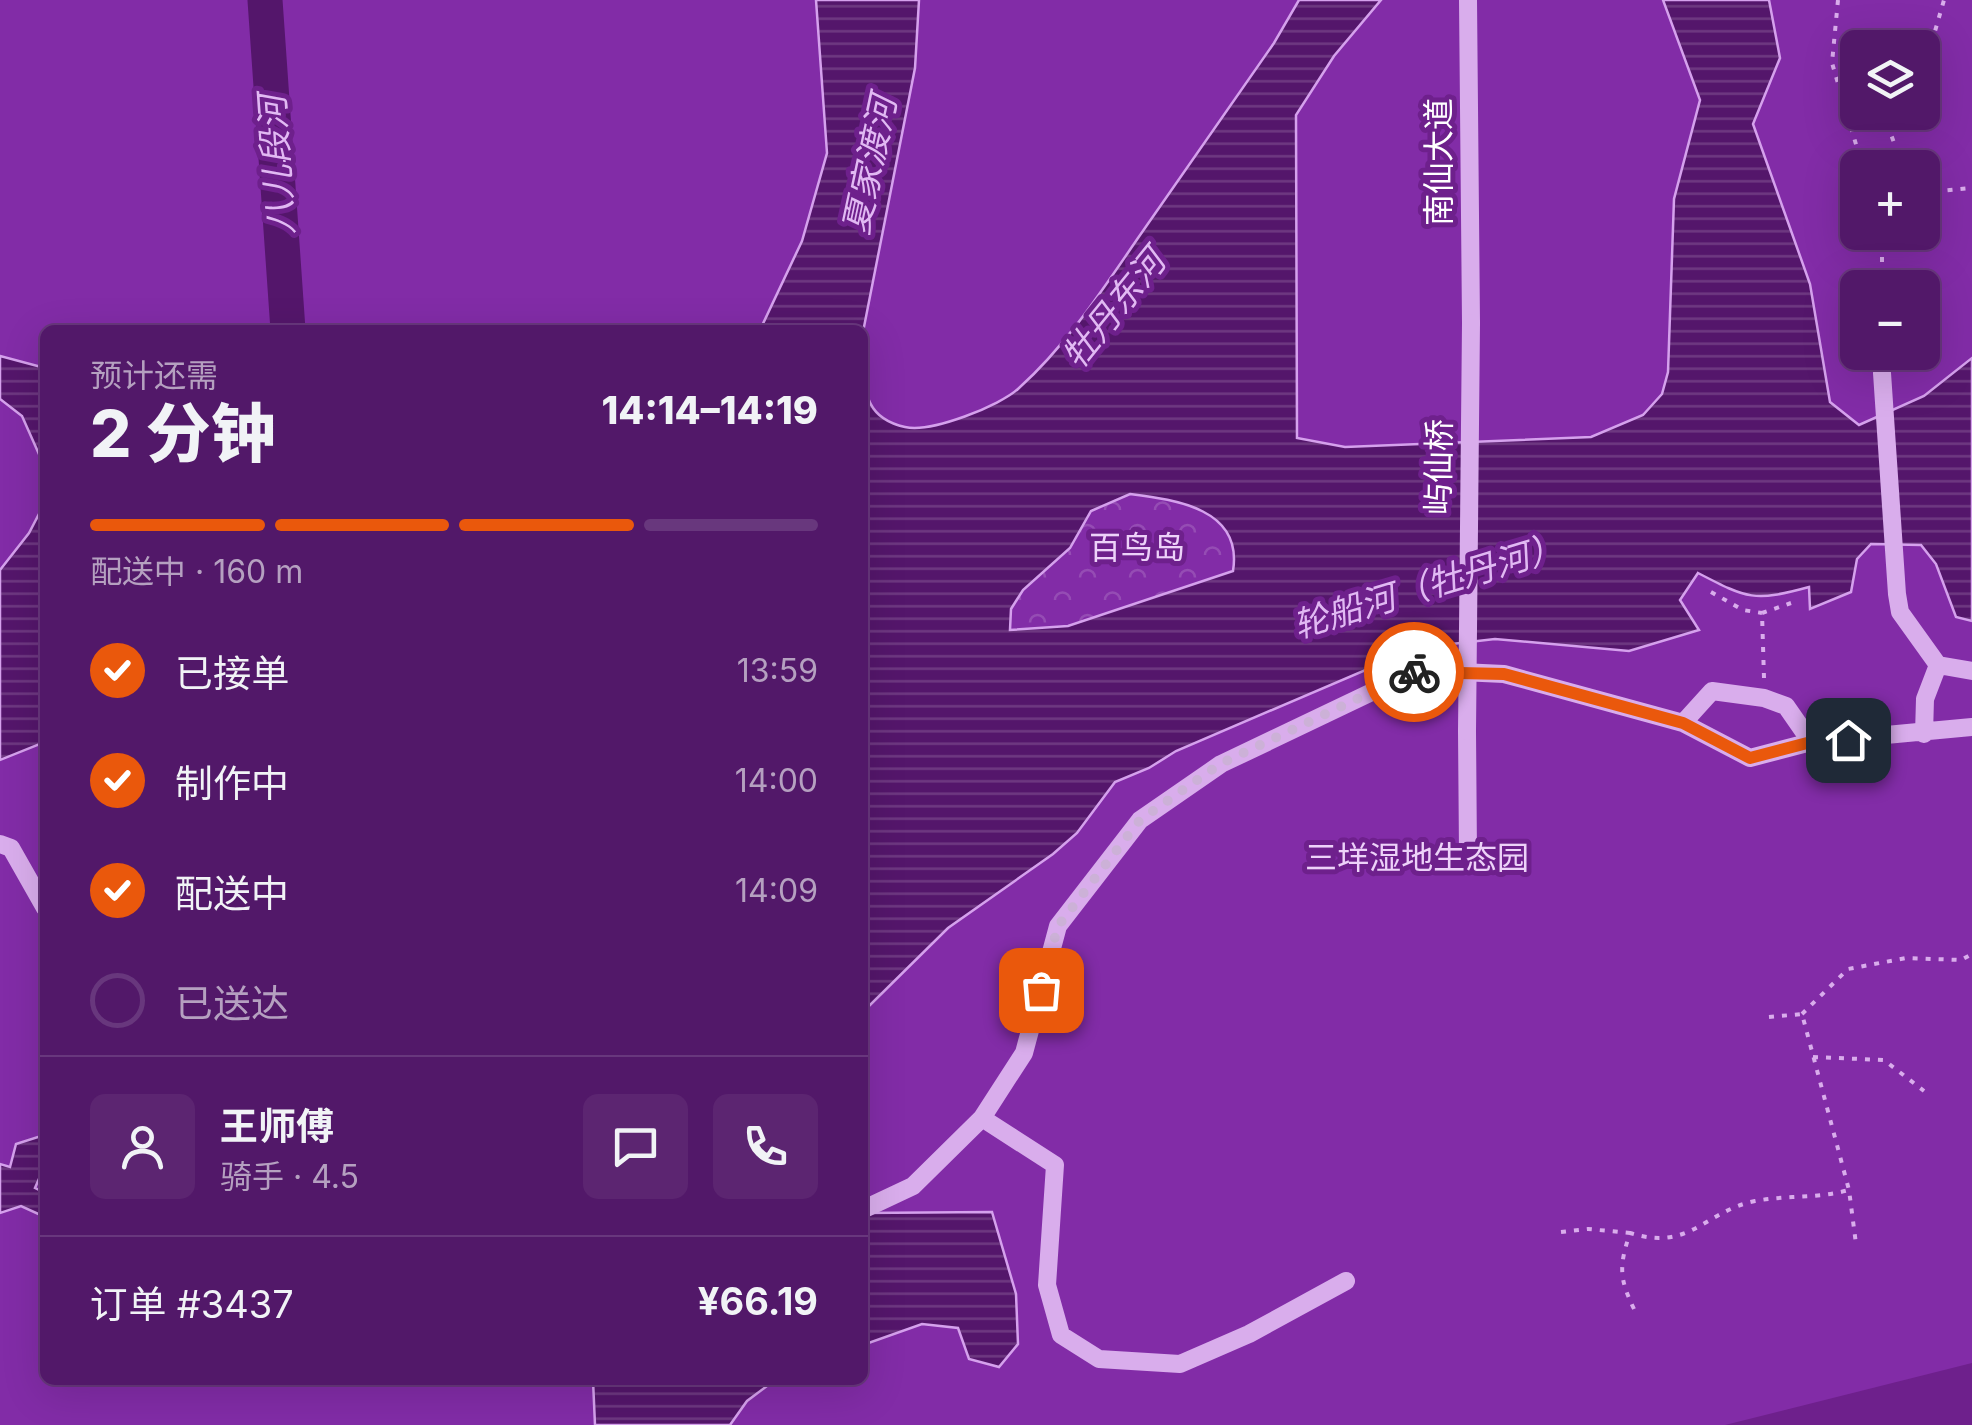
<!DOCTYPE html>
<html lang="zh">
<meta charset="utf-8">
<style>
:root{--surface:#521869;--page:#5c2571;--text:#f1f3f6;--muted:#b5a0c0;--line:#68377d;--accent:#ea580c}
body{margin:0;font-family:Inter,"Noto Sans SC",sans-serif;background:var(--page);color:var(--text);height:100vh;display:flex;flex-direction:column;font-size:38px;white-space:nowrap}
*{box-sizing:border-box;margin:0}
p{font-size:32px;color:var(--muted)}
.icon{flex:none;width:55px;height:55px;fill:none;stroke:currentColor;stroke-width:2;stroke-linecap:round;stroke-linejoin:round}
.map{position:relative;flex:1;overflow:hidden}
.side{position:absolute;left:40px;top:325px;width:828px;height:1060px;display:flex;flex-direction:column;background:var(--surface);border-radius:15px;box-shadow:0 10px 40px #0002,0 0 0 2px var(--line)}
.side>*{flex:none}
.tools{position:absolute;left:1840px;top:30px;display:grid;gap:20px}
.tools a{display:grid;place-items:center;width:100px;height:100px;border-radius:15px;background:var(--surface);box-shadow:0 10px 40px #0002,0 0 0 2px var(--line);font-size:50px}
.pin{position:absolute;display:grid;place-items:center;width:85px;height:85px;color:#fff;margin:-42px;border-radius:20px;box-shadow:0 5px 15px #0006}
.courier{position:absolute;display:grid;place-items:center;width:100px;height:100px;margin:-50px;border:8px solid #ea580c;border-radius:50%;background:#fff;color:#222;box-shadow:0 2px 12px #0007}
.head em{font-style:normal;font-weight:800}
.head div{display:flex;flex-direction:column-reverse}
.head{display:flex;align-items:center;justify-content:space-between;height:170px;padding:0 50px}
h1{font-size:65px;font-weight:800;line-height:75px}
.bar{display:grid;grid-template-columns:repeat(4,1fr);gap:15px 10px;align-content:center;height:120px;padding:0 50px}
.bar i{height:12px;border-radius:8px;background:var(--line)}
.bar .on{background:var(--accent)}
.bar p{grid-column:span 4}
.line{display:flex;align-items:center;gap:25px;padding:0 50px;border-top:2px solid var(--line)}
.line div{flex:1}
.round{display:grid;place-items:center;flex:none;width:105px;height:105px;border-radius:15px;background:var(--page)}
ol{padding:0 50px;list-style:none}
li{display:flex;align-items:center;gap:30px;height:110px}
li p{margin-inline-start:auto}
li .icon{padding:10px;border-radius:50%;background:var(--accent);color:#fff;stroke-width:4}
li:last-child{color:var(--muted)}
li i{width:55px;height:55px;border:5px solid var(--line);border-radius:50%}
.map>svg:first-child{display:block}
</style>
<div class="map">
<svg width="1972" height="1425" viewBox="0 0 1972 1425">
<defs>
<pattern id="forest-crowns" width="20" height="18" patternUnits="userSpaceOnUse" patternTransform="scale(2.5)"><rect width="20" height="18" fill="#822ca7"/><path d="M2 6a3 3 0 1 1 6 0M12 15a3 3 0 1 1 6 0" fill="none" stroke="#954cb4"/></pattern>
<pattern id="water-rules" width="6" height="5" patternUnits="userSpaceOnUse" patternTransform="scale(2.5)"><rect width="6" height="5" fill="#54166b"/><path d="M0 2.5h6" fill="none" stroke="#6e3981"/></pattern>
</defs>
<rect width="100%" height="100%" fill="#6e208c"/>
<path fill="#822ca7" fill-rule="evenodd" d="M0 0H1972V1363L1725 1425H0ZM1858 48H1922V112H1858ZM1858 168H1922V232H1858ZM1858 288H1922V352H1858ZM45 330H862V1380H45Z"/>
<path fill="url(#forest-crowns)" d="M1130 494C1162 498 1229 508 1236 548 1237 554 1234 564 1233 571L1068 626 1010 631 1011 609 1023 590 1070 548 1091 511Z"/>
<path fill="url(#water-rules)" stroke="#d5a1ed" stroke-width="2.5" fill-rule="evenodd" d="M816 0H919L915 68 863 332 760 330 802 241 827 153Z
M1299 0H1381L1334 56 1296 115 1297 438 1345 447 1591 437 1643 415 1662 394 1668 372 1674 199 1700 100 1663 0H1769L1780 58 1753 124 1810 284 1830 402 1859 425 1924 396 1972 358V621L1956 617 1936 564 1921 545 1871 544 1857 559 1851 592 1810 609 1809 587C1754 602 1748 599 1698 573L1680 600 1699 630 1629 651 1495 639 1417 648 1176 751 1149 768 1115 782 1077 833 1053 854 948 928 863 1012 862 357C865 392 865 418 905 427 931 433 1000 406 1019 388 1066 346 1103 289 1138 238 1184 173 1229 108 1274 43ZM1130 494C1177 500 1243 509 1233 571L1068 626 1010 630 1011 609 1023 590 1070 548 1091 511Z
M0 356 45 368V742L0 760V570L29 533 41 510 42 461 22 416 0 399Z
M41 1136 45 1137V1165L35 1188 45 1193V1217L21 1206 0 1213V1164L10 1167 16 1144Z
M992 1212 1016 1294 1018 1344 999 1367 969 1359 958 1328 922 1324 863 1345 862 1213Z
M593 1380H775L747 1401 730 1425H595Z"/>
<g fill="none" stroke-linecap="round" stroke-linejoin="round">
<path stroke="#54166b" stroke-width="35" d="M265 0 288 330"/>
<path stroke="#d9adec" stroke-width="4" stroke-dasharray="5 8" stroke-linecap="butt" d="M1838 0 1832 63 1863 168
M1922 51 1931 45 1944 0
M1883 112 1903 168
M1922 187 1940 191 1972 188
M1882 288V232
M1711 592 1743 610 1762 613
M1764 678 1762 613 1791 603
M1802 1014 1848 969 1906 958 1961 960 1972 954
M1769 1017 1802 1014 1849 1190 1856 1244
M1813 1057 1884 1060 1924 1091
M1561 1232 1588 1229 1630 1233
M1634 1309C1619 1278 1619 1266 1630 1233 1690 1252 1705 1211 1755 1201 1787 1195 1815 1199 1849 1190"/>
<path stroke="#d9adec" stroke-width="18" d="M1468 0 1471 323
M1882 373 1897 594 1900 612 1938 665 1972 671
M1683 723 1712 691 1764 698 1786 706 1811 742
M1467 731 1468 854
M1924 734 1925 699 1938 665
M0 844 11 848 45 908
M982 1118 1055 1165 1047 1285 1061 1335 1099 1359 1180 1364 1249 1334 1346 1281
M862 1210 913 1186 982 1118 1024 1053 1058 926 1140 820 1221 764 1418 670 1504 674 1683 723 1750 758 1811 742 1972 727"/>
<path stroke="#d9adec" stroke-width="18" d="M1467 731 1471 323"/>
</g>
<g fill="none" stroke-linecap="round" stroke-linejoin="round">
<path stroke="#ccb1d7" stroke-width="10" stroke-dasharray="0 18" d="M1041 990 1058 926 1140 820 1220 764 1414 672"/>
<path stroke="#ea580c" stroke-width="12" d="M1414 672 1504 674 1683 723 1750 758 1811 742 1848 740"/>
</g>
<g text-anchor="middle" stroke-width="10" stroke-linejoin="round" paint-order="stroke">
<g font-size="32" fill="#fff" stroke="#6e208c">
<text transform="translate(1439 162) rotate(-90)" y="11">南仙大道</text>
<text transform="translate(1439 467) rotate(-89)" y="11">屿仙桥</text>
</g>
<g font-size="32" fill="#edd2f9" stroke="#6e208c">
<text x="1137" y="559">百鸟岛</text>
<text x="1417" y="869">三垟湿地生态园</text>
</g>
<g font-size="35" font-style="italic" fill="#e1b9f3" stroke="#6e208c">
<text transform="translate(277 165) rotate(-94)" y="12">八儿段河</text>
<text transform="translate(870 165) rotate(-78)" y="12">夏家渡河</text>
<text transform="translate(1114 309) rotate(-51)" y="12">牡丹东河</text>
<text transform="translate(1428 586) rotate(-17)" y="12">轮船河（牡丹河）</text>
</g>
</g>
</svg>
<div class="tools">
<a><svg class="icon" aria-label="layers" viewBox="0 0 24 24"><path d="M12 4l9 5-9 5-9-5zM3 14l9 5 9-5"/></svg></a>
<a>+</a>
<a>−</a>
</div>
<div class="pin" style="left:1041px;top:990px;background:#ea580c"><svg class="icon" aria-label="bag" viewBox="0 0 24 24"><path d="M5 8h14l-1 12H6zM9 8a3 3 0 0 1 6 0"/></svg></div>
<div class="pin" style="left:1848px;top:740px;background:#1f2937"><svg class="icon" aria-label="home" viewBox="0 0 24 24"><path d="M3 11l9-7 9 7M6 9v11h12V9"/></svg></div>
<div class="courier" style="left:1414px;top:672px"><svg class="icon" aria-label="bike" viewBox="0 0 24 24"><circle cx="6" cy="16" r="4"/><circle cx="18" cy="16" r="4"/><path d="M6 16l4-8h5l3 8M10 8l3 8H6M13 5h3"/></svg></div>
<section class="side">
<div class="head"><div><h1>2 分钟</h1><p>预计还需</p></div><em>14:14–14:19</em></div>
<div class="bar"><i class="on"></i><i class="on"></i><i class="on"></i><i></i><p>配送中 · 160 m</p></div>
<ol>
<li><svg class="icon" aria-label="check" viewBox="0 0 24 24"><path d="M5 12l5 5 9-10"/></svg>已接单<p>13:59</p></li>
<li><svg class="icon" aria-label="check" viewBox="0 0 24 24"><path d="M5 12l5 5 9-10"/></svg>制作中<p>14:00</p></li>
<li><svg class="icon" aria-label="check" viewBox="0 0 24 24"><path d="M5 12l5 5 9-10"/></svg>配送中<p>14:09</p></li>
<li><i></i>已送达</li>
</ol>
<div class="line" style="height:180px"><a class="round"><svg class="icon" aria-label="person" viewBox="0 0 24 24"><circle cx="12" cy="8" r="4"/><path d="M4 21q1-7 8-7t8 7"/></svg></a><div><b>王师傅</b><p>骑手 · 4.5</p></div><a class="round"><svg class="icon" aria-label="chat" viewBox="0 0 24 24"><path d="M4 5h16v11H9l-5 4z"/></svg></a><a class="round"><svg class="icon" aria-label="phone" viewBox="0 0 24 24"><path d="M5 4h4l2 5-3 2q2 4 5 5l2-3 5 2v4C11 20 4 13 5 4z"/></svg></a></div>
<div class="line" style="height:130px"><div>订单 #3437</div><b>¥66.19</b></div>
</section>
</div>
